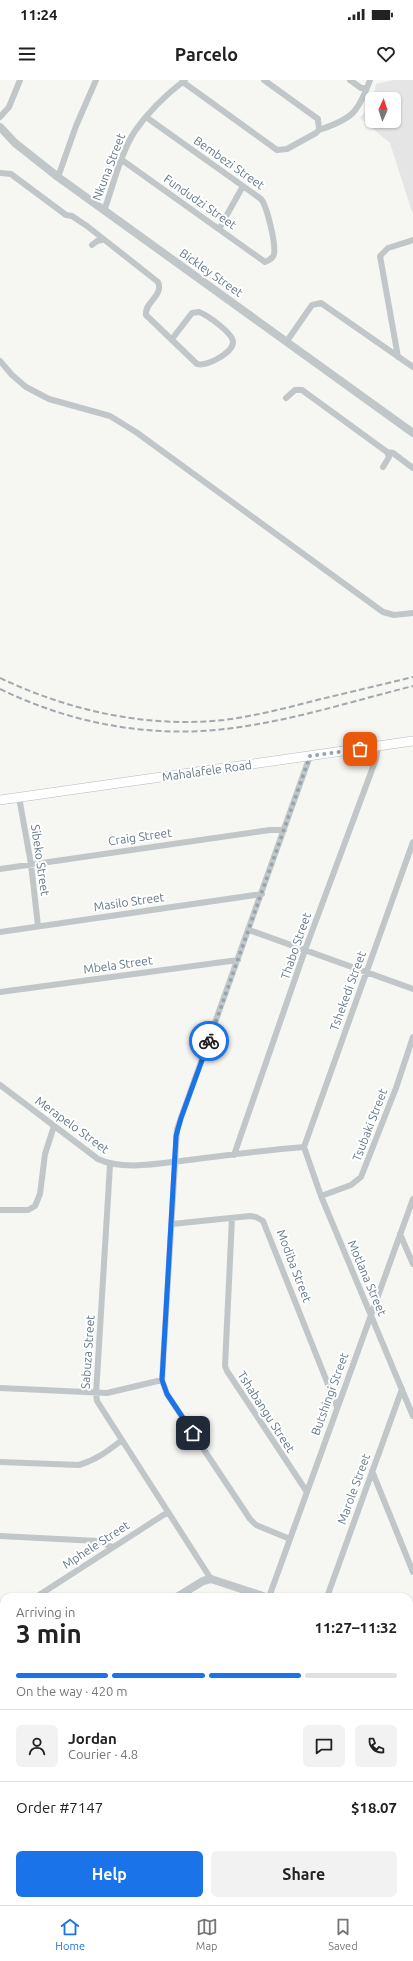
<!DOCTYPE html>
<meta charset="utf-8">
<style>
:root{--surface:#fff;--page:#f2f2f2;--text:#222;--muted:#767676;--line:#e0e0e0;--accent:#1a73e8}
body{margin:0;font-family:Ubuntu,sans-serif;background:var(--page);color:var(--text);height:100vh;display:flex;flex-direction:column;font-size:15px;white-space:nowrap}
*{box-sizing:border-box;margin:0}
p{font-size:13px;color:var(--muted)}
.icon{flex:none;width:22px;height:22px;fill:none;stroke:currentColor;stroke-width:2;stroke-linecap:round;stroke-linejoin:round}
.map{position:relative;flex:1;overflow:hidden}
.panel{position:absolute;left:0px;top:1513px;width:413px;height:312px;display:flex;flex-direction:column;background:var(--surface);border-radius:12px 12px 0 0;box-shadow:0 1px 3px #0004}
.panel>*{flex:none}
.needle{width:26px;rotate:3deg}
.buttons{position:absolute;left:365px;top:12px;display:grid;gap:8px}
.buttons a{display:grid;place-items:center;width:36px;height:36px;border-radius:6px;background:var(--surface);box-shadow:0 1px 3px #0004;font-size:20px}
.pin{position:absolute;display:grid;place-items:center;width:34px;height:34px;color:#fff;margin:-17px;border-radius:8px;box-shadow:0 2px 6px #0006}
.courier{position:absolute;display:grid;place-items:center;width:40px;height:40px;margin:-20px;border:3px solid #1a73e8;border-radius:50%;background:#fff;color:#222;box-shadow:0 1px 5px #0007}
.overview em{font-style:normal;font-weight:600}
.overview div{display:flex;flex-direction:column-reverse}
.overview{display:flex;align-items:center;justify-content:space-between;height:68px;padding:0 16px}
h1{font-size:26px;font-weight:600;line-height:30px}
.bar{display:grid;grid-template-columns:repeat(4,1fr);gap:6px 4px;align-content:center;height:48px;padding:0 16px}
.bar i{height:5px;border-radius:3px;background:var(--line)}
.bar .selected{background:var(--accent)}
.bar p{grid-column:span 4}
.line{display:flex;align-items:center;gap:10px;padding:0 16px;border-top:1px solid var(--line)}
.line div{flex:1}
.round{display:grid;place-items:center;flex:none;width:42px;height:42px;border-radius:6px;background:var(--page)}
.button{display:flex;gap:8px;margin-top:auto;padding:8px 16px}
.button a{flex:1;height:46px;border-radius:6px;background:var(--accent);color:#fff;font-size:16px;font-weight:600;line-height:46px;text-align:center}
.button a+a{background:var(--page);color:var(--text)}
.status{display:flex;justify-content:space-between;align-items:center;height:28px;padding:0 20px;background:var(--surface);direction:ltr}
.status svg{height:11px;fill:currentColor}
header{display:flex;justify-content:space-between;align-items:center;height:52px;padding:0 16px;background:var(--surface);font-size:18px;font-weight:600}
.menu{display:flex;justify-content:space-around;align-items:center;height:56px;border-top:1px solid var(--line);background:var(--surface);font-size:11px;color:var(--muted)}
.menu a{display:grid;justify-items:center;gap:2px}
.menu .selected{color:var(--accent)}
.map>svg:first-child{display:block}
</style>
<div class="status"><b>11:24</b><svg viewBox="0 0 49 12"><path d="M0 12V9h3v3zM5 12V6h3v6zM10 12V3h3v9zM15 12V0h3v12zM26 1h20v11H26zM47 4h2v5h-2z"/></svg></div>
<header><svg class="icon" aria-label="menu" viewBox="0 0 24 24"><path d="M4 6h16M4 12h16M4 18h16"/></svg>Parcelo<svg class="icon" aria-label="heart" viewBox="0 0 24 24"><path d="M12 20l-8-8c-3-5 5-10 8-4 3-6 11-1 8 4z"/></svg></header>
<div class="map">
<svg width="413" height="1825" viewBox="0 0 413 1825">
<rect width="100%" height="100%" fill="#f6f6f3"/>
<path fill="#e4e5e4" d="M394 0H413V135L390 63 360 38 372 22V41H394V19H373L376 4Z"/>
<path fill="#b9c6c9" d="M413 1611V1674L409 1676V1613Z
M409 1677 413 1698V1769H409Z
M4 1731V1821H264V1825H0V1737Z"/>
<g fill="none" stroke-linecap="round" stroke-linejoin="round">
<path stroke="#b9c6c9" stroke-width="2" d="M409 1579 413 1581"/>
<path stroke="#b9c6c9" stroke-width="12" d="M265 1821 268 1825"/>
<defs>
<path id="secondary" d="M0 720 413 661"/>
</defs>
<use href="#secondary" stroke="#b5bbbf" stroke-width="10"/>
<path stroke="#c1c6c9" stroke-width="6" d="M350 0 361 8H367
M183 2 277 70 287 69 316 53 319 50 318 39 264 0
M0 37 9 27 20 0
M319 50C352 39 358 33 370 0
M122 80 265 182C269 180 273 179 274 174 276 164 267 126 261 119L146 37
M0 93 11 94 66 135 72 136 87 146 158 202C164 216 144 222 146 235L197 284C206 287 233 273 233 262 233 253 207 235 199 232L192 233 172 259
M58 97 76 46 96 0
M104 131C113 106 121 72 135 51 148 32 167 14 185 0
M219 149 243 106
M92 165 97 161 102 160
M287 261 312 225 321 223 413 287
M398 277 380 176 388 168 413 160
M0 281 12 295 26 307 49 319 110 336 136 352 383 532 394 535 413 533
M286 318 295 310H302L387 372 393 373 413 388
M383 387 389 377 387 372
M19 717 31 784 38 846
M0 789 270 750H284
M249 850 413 909
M0 852 262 814
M0 912 238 880
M0 1005 98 1079C123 1091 161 1083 189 1080 227 1075 266 1070 304 1067
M304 1067 413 762
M304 1067 321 1116 413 1336
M234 1075 305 870 376 679 378 666
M110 1085 96 1314 97 1321 211 1499
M321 1116 351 1105 361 1097 396 1008 413 957
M0 1130H28L35 1126 40 1114 45 1074 54 1046
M232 1138 225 1286 227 1291 307 1412
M172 1144 250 1136 256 1137 263 1141 337 1327
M400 1154 413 1184
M0 1308 107 1313 162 1300
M0 1382 79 1385C96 1380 108 1371 122 1360
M372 1391 413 1492
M0 1456 98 1461 112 1467
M290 1459 256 1445 250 1439 167 1314 162 1300 177 1049 310 676
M36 1517 168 1432
M269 1517 413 1119
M327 1517 402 1309
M0 1540 4 1538"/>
<path stroke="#c1c6c9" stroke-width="8" d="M0 47 15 63 58 97 413 353
M177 1517 203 1501 211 1499 266 1517
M409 1535H413
M0 1631 4 1629"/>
<use href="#secondary" stroke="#fff" stroke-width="9"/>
<path stroke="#a1a9ae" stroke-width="2" stroke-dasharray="6 3" stroke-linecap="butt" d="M0 598C70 631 146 648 224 640 254 636 283 629 313 621 346 613 380 605 413 597
M0 609C72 644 153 659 233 648 294 640 353 621 413 606"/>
</g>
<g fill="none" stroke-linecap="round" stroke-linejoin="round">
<path stroke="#97a4ac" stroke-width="4" stroke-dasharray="0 7.2" d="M209 961 310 676 360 669"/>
<path stroke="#1a73e8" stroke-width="5" d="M193 1353 167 1314 162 1300 176 1056 181 1038 209 961"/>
</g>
<g text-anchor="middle" stroke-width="4" stroke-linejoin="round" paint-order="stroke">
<g font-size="12" fill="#647885" stroke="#fff">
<text transform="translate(229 83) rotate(35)" y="4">Bembezi Street</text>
<text transform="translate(109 87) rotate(-69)" y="4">Nkuna Street</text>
<text transform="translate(200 122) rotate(35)" y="4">Fundudzi Street</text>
<text transform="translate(211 193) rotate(35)" y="4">Bickley Street</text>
<text transform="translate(207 691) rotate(-8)" y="4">Mahalafele Road</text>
<text transform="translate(140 757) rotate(-8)" y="4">Craig Street</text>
<text transform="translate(40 780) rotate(82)" y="4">Sibeko Street</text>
<text transform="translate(129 822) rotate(-8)" y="4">Masilo Street</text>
<text transform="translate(296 866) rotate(-71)" y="4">Thabo Street</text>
<text transform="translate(118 885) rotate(-8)" y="4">Mbela Street</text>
<text transform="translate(348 911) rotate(-70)" y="4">Tshekedi Street</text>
<text transform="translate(72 1045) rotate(36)" y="4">Merapelo Street</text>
<text transform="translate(370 1045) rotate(-69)" y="4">Tsubaki Street</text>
<text transform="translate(294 1186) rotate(69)" y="4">Modiba Street</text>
<text transform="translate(367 1198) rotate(67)" y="4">Motlana Street</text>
<text transform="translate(88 1272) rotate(-86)" y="4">Sabuza Street</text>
<text transform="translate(330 1314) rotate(-70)" y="4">Butshingi Street</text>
<text transform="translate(266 1332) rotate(57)" y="4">Tshabangu Street</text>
<text transform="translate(354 1409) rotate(-70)" y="4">Marole Street</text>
<text transform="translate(96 1465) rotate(-33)" y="4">Mphele Street</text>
</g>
</g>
</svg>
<div class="buttons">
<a><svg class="needle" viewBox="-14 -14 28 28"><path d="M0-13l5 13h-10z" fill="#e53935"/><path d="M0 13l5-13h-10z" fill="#767676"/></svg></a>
</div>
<div class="pin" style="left:360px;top:669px;background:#ea580c"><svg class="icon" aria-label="bag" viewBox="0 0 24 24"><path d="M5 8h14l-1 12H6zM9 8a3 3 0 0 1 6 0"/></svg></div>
<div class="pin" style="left:193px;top:1353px;background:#1f2937"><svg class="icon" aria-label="home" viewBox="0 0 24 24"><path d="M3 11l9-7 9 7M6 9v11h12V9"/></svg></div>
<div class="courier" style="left:209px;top:961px"><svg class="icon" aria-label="bike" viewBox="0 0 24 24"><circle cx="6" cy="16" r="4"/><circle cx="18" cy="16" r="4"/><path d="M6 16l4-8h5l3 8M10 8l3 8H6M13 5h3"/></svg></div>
<section class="panel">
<div class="overview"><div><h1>3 min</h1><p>Arriving in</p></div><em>11:27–11:32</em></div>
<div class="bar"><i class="selected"></i><i class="selected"></i><i class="selected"></i><i></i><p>On the way · 420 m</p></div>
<div class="line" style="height:72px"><a class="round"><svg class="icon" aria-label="person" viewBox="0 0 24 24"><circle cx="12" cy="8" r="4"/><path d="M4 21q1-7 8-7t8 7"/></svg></a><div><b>Jordan</b><p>Courier · 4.8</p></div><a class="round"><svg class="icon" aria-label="chat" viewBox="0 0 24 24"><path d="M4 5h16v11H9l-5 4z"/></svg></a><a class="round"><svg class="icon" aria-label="phone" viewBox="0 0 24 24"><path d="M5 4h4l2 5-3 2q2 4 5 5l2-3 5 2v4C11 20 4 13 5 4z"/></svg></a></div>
<div class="line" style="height:52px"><div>Order #7147</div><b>$18.07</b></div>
<div class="button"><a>Help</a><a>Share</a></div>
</section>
</div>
<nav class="menu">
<a class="selected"><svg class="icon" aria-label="home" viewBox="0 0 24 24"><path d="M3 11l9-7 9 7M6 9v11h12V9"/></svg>Home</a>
<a><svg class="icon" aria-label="map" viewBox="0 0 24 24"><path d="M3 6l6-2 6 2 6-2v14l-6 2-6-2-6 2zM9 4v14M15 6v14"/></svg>Map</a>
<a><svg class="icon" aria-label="saved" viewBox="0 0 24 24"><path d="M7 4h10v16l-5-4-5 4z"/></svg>Saved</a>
</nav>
